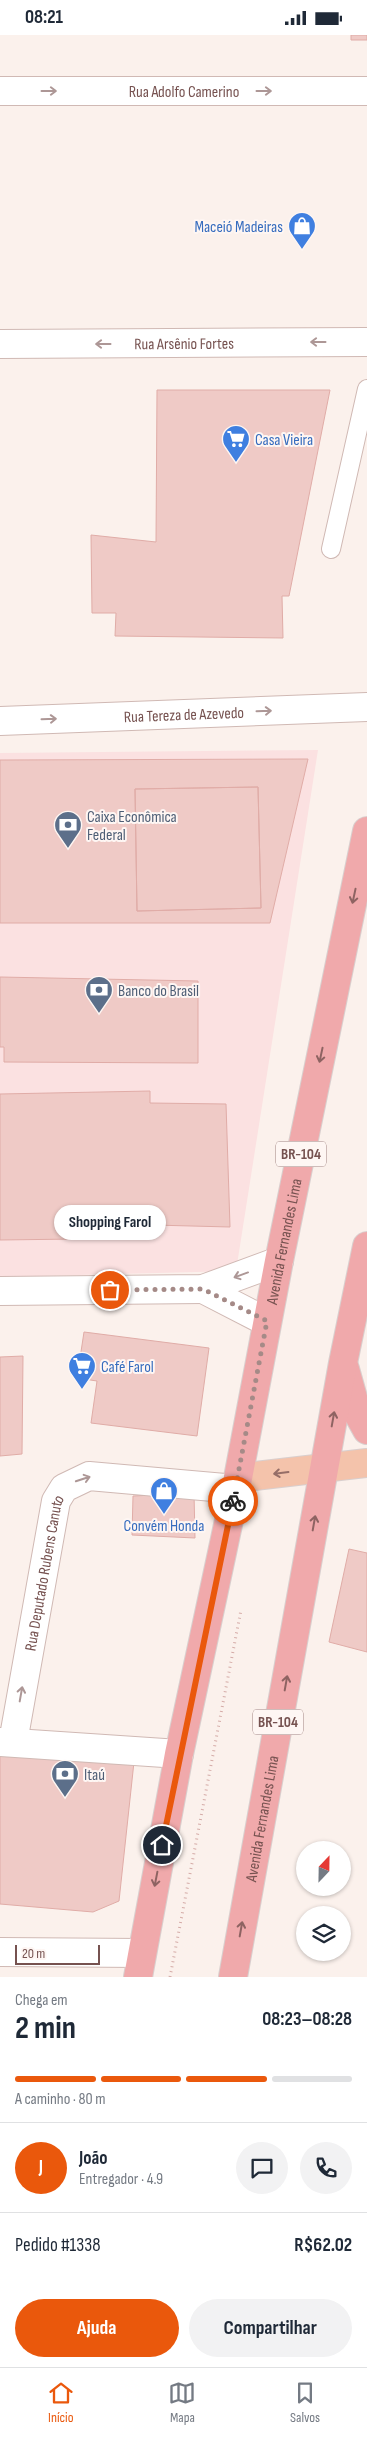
<!DOCTYPE html>
<html lang="pt">
<meta charset="utf-8">
<style>
:root{--surface:#fff;--page:#f2f2f3;--text:#1f2937;--muted:#747a83;--line:#e0e1e3;--accent:#ea580c}
body{margin:0;font-family:"Sofia Sans Condensed",sans-serif;background:var(--page);color:var(--text);height:100vh;display:flex;flex-direction:column;font-size:19px;white-space:nowrap}
*{box-sizing:border-box;margin:0}
p{font-size:16px;color:var(--muted)}
.icon{flex:none;width:28px;height:28px;fill:none;stroke:currentColor;stroke-width:2;stroke-linecap:round;stroke-linejoin:round}
.map{position:relative;height:1942px;overflow:hidden}
.details{display:flex;flex-direction:column;background:var(--surface);flex:1}
.details>*{flex:none}
.needle{width:32px;rotate:22deg}
.tools{position:absolute;left:296px;top:1806px;display:grid;gap:10px}
.tools a{display:grid;place-items:center;width:55px;height:55px;border-radius:50%;background:var(--surface);box-shadow:0 1px 4px #0004;font-size:25px}
.scale{position:absolute;left:15px;bottom:12px;width:85px;box-sizing:border-box;padding-left:5px;border:2px solid #765250;border-top:0;font-size:14px;line-height:18px;white-space:nowrap;color:#765250;-webkit-text-stroke:4px #fef6f3;paint-order:stroke}
.pin{position:absolute;display:grid;place-items:center;width:42px;height:42px;color:#fff;margin:-21px;border:2px solid #fff;border-radius:50%;box-shadow:0 1px 5px #0007}
.courier{position:absolute;display:grid;place-items:center;width:50px;height:50px;margin:-25px;border:4px solid #ea580c;border-radius:50%;background:#fff;color:#222;box-shadow:0 1px 6px #0007}
.bubble{position:absolute;height:35px;border-radius:18px;background:var(--surface);box-shadow:0 1px 4px #0004;font-size:16px;font-weight:700;line-height:35px;text-align:center}
.overview em{font-style:normal;font-weight:700}
.overview div{display:flex;flex-direction:column-reverse}
.overview{display:flex;align-items:center;justify-content:space-between;height:85px;padding:0 15px}
h1{font-size:32px;font-weight:700;line-height:38px}
.bar{display:grid;grid-template-columns:repeat(4,1fr);gap:8px 5px;align-content:center;height:60px;padding:0 15px}
.bar i{height:6px;border-radius:4px;background:var(--line)}
.bar .selected{background:var(--accent)}
.bar p{grid-column:span 4}
.line{display:flex;align-items:center;gap:12px;padding:0 15px;border-top:1px solid var(--line)}
.line div{flex:1}
.round{display:grid;place-items:center;flex:none;width:52px;height:52px;border-radius:26px;background:var(--page)}
.button{display:flex;gap:10px;margin-top:auto;padding:10px 15px}
.button a{flex:1;height:58px;border-radius:30px;background:var(--accent);color:#fff;font-size:20px;font-weight:700;line-height:58px;text-align:center}
.button a+a{background:var(--page);color:var(--text)}
.status{display:flex;justify-content:space-between;align-items:center;height:35px;padding:0 25px;background:var(--surface);direction:ltr}
.status svg{height:14px;fill:currentColor}
.menu{display:flex;justify-content:space-around;align-items:center;height:70px;border-top:1px solid var(--line);background:var(--surface);font-size:14px;color:var(--muted)}
.menu a{display:grid;justify-items:center;gap:2px}
.menu .selected{color:var(--accent)}
.map>svg:first-child{display:block}
</style>
<div class="status"><b>08:21</b><svg viewBox="0 0 49 12"><path d="M0 12V9h3v3zM5 12V6h3v6zM10 12V3h3v9zM15 12V0h3v12zM26 1h20v11H26zM47 4h2v5h-2z"/></svg></div>
<div class="map">
<svg width="367" height="1942" viewBox="0 0 367 1942">
<rect width="100%" height="100%" fill="#fbf1ec"/>
<path fill="#fbe1e1" d="M318 715 236 1236 0 1242V718Z"/>
<path fill="#efcac6" stroke="#e0aca7" fill-rule="evenodd" d="M351 0H367V5H351Z
M157 355H330L289 561H282L283 603 115 601 116 578H92L91 500 156 507Z
M308 724 270 888H0V725ZM258 752 261 873 137 876 135 754Z
M258 752 261 873 137 876 135 754Z
M0 942 198 946V1028L4 1027V1012H0Z
M150 1056V1068L226 1069 230 1192 153 1190 152 1203 0 1205V1059Z
M84 1297 209 1313 197 1401 91 1388 97 1346 77 1343Z
M23 1321 22 1419 0 1421V1322Z
M194 1458 195 1503 132 1500 133 1461Z
M349 1514 367 1518V1617L329 1607Z
M0 1718 134 1727 119 1866 93 1877 0 1869Z"/>
<g fill="none" stroke-linecap="round" stroke-linejoin="round">
<defs>
<path id="lane" d="M331 514 367 354"/>
<g id="street">
<path id="s1" d="M0 56H367"/>
<path id="s2" d="M0 309 367 307"/>
<path id="s3" d="M0 686 367 672"/>
<path d="M203 1254 267 1287"/>
<path d="M0 1256 203 1254 279 1226"/>
<path d="M0 1707 179 1719"/>
<path id="s4" d="M13 1707 56 1466 64 1453 89 1441 236 1454"/>
<path d="M0 1917 142 1918"/>
</g>
<path id="primary" d="M238 1443 367 1428"/>
<g id="highway">
<path d="M345 1334 357 1377 367 1395"/>
<path id="s5" d="M138 1942 179 1719 238 1443 279 1226 367 796"/>
<path id="s6" d="M233 1942 343 1328 367 1211"/>
</g>
</defs>
<use href="#lane" stroke="#d0b9b4" stroke-width="20"/>
<use href="#street" stroke="#d0b9b4" stroke-width="30"/>
<use href="#primary" stroke="#d9cfce" stroke-width="30"/>
<use href="#highway" stroke="#d9cfce" stroke-width="30"/>
<path stroke="#d5aca8" stroke-width="3" stroke-dasharray="1 4" stroke-linecap="butt" d="M170 1942 241 1575"/>
<use href="#lane" stroke="#fff" stroke-width="18"/>
<use href="#street" stroke="#fff" stroke-width="28"/>
<use href="#primary" stroke="#f4c3ab" stroke-width="28"/>
<use href="#highway" stroke="#f0a9ab" stroke-width="28"/>
</g>
<defs><path id="oneway-shaft" d="M-6 0H5M1.5-3L5.5 0L1.5 3" fill="none" stroke-width="1.6" stroke-linecap="round" stroke-linejoin="round" transform="scale(1.25)"/></defs>
<g stroke="#ad9796">
<use href="#oneway-shaft" transform="translate(49 56)"/>
<use href="#oneway-shaft" transform="translate(264 56)"/>
<use href="#oneway-shaft" transform="translate(318 307) rotate(180)"/>
<use href="#oneway-shaft" transform="translate(103 309) rotate(180)"/>
<use href="#oneway-shaft" transform="translate(264 676) rotate(-2)"/>
<use href="#oneway-shaft" transform="translate(49 684) rotate(-2)"/>
<use href="#oneway-shaft" transform="translate(241 1240) rotate(160)"/>
<use href="#oneway-shaft" transform="translate(83 1444) rotate(-18)"/>
<use href="#oneway-shaft" transform="translate(21 1659) rotate(-80)"/>
</g>
<g stroke="#8e6362">
<use href="#oneway-shaft" transform="translate(354 861) rotate(102)"/>
<use href="#oneway-shaft" transform="translate(321 1020) rotate(102)"/>
<use href="#oneway-shaft" transform="translate(333 1384) rotate(-80)"/>
<use href="#oneway-shaft" transform="translate(314 1488) rotate(-80)"/>
<use href="#oneway-shaft" transform="translate(286 1648) rotate(-80)"/>
<use href="#oneway-shaft" transform="translate(156 1844) rotate(101)"/>
<use href="#oneway-shaft" transform="translate(241 1894) rotate(-80)"/>
</g>
<use stroke="#966e67" href="#oneway-shaft" transform="translate(281 1438) rotate(173)"/>
<g fill="none" stroke-linecap="round" stroke-linejoin="round">
<path stroke="#a58a87" stroke-width="5" stroke-dasharray="0 9" d="M110 1255 203 1254 267 1286 233 1466"/>
<path stroke="#ea580c" stroke-width="6" d="M162 1810 233 1466"/>
</g>
<defs>
<symbol id="shop-pin" viewBox="-11 -11 22 30"><path d="M0 17L-7.5 6A9.5 9.5 0 1 1 7.5 6Z" fill="#3f7fe0" stroke="#fef6f3"/><path d="M-5-2.5h2.3a2.7 3.5 0 0 1 5.4 0H5L5.5 6h-11ZM-1.5-2.5h3a1.5 2.3 0 0 0-3 0Z" fill="#fff"/></symbol>
<symbol id="supermarket-pin" viewBox="-11 -11 22 30"><path d="M0 17L-7.5 6A9.5 9.5 0 1 1 7.5 6Z" fill="#3f7fe0" stroke="#fef6f3"/><path d="M-6-5.5h2.5l.6 2H6L4.5 2H-2.5L-4.4-4H-6ZM-1.5 3.2a1.3 1.3 0 1 0 .1 0ZM3 3.2a1.3 1.3 0 1 0 .1 0Z" fill="#fff"/></symbol>
<symbol id="bank-pin" viewBox="-11 -11 22 30"><path d="M0 17L-7.5 6A9.5 9.5 0 1 1 7.5 6Z" fill="#5c6f8a" stroke="#fef6f3"/><path d="M-6-4H6V4H-6ZM0-2.3a2.3 2.3 0 1 0 0 4.6a2.3 2.3 0 1 0 0-4.6Z" fill="#fff"/></symbol>
</defs>
<g fill-rule="evenodd">
<use href="#shop-pin" x="286" y="175" width="32" height="43"/>
<use href="#supermarket-pin" x="220" y="388" width="32" height="43"/>
<use href="#bank-pin" x="52" y="774" width="32" height="43"/>
<use href="#bank-pin" x="83" y="939" width="32" height="43"/>
<use href="#supermarket-pin" x="66" y="1315" width="32" height="43"/>
<use href="#shop-pin" x="148" y="1440" width="32" height="43"/>
<use href="#bank-pin" x="49" y="1723" width="32" height="43"/>
</g>
<g text-anchor="middle" stroke-width="4" stroke-linejoin="round" paint-order="stroke">
<g fill="#fef6f3" stroke="#9f8381" stroke-width="1">
<rect x="276" y="1106.5" width="50" height="25" rx="4"/>
<rect x="253" y="1674.5" width="50" height="25" rx="4"/>
</g>
<g font-size="15" font-weight="bold" fill="#765250">
<text x="301" y="1124">BR-104</text>
<text x="278" y="1692">BR-104</text>
</g>
<g font-size="16" fill="#765250" stroke="#fef6f3">
<text dy="6" stroke="none"><textPath href="#s1" startOffset="184">Rua Adolfo Camerino</textPath></text>
<text dy="6" stroke="none"><textPath href="#s2" startOffset="184">Rua Arsênio Fortes</textPath></text>
<text dy="6" stroke="none"><textPath href="#s3" startOffset="184">Rua Tereza de Azevedo</textPath></text>
<text dy="6" stroke="none"><textPath href="#s5" startOffset="750">Avenida Fernandes Lima</textPath></text>
<text dy="6" stroke="none"><textPath href="#s4" startOffset="172">Rua Deputado Rubens Canuto</textPath></text>
<text dy="6" stroke="none"><textPath href="#s6" startOffset="161">Avenida Fernandes Lima</textPath></text>
</g>
<g font-size="16" fill="#366cbe" stroke="#fef6f3" text-anchor="start">
<text x="283" y="197" text-anchor="end">Maceió Madeiras</text>
<text x="255" y="410">Casa Vieira</text>
<text x="101" y="1337">Café Farol</text>
<text x="164" y="1496" text-anchor="middle">Convém Honda</text>
</g>
<g font-size="16" fill="#4e5e75" stroke="#fef6f3" text-anchor="start">
<text x="87" y="787">Caixa Econômica<tspan x="87" dy="18">Federal</tspan></text>
<text x="118" y="961">Banco do Brasil</text>
<text x="84" y="1745">Itaú</text>
</g>
</g>
</svg>
<div class="tools">
<a><svg class="needle" viewBox="-14 -14 28 28"><path d="M0-13l5 13h-10z" fill="#e53935"/><path d="M0 13l5-13h-10z" fill="#747a83"/></svg></a>
<a><svg class="icon" aria-label="layers" viewBox="0 0 24 24"><path d="M12 4l9 5-9 5-9-5zM3 14l9 5 9-5"/></svg></a>
</div>
<div class="scale">20 m</div>
<div class="pin" style="left:110px;top:1255px;background:#ea580c"><svg class="icon" aria-label="bag" viewBox="0 0 24 24"><path d="M5 8h14l-1 12H6zM9 8a3 3 0 0 1 6 0"/></svg></div>
<div class="pin" style="left:162px;top:1810px;background:#1f2937"><svg class="icon" aria-label="home" viewBox="0 0 24 24"><path d="M3 11l9-7 9 7M6 9v11h12V9"/></svg></div>
<div class="courier" style="left:233px;top:1466px"><svg class="icon" aria-label="bike" viewBox="0 0 24 24"><circle cx="6" cy="16" r="4"/><circle cx="18" cy="16" r="4"/><path d="M6 16l4-8h5l3 8M10 8l3 8H6M13 5h3"/></svg></div>
<div class="bubble" style="left:54px;top:1170px;width:112px">Shopping Farol</div>
</div>
<section class="details">
<div class="overview"><div><h1>2 min</h1><p>Chega em</p></div><em>08:23–08:28</em></div>
<div class="bar"><i class="selected"></i><i class="selected"></i><i class="selected"></i><i></i><p>A caminho · 80 m</p></div>
<div class="line" style="height:90px"><b class="round" style="background:var(--accent);color:#fff">J</b><div><b>João</b><p>Entregador · 4.9</p></div><a class="round"><svg class="icon" aria-label="chat" viewBox="0 0 24 24"><path d="M4 5h16v11H9l-5 4z"/></svg></a><a class="round"><svg class="icon" aria-label="phone" viewBox="0 0 24 24"><path d="M5 4h4l2 5-3 2q2 4 5 5l2-3 5 2v4C11 20 4 13 5 4z"/></svg></a></div>
<div class="line" style="height:65px"><div>Pedido #1338</div><b>R$62.02</b></div>
<div class="button"><a>Ajuda</a><a>Compartilhar</a></div>
</section>
<nav class="menu">
<a class="selected"><svg class="icon" aria-label="home" viewBox="0 0 24 24"><path d="M3 11l9-7 9 7M6 9v11h12V9"/></svg>Início</a>
<a><svg class="icon" aria-label="map" viewBox="0 0 24 24"><path d="M3 6l6-2 6 2 6-2v14l-6 2-6-2-6 2zM9 4v14M15 6v14"/></svg>Mapa</a>
<a><svg class="icon" aria-label="saved" viewBox="0 0 24 24"><path d="M7 4h10v16l-5-4-5 4z"/></svg>Salvos</a>
</nav>
